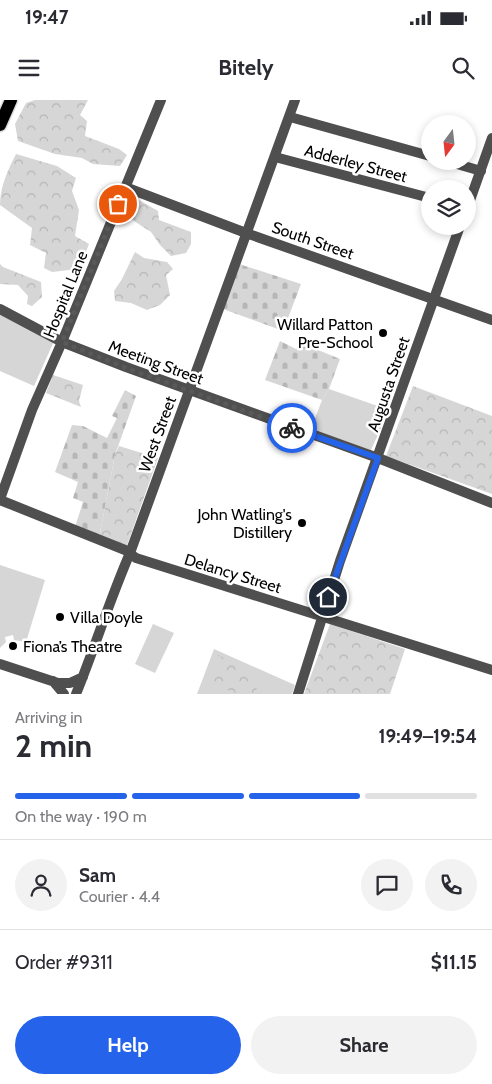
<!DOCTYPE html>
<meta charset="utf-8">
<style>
:root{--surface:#fff;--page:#f2f2f3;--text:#2b2b33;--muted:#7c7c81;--line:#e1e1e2;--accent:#2563eb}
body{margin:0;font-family:Cabin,sans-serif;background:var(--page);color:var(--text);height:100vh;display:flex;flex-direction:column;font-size:19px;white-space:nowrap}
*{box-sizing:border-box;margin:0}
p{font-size:16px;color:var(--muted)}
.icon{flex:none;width:28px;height:28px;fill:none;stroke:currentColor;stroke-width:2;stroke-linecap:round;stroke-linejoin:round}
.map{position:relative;height:594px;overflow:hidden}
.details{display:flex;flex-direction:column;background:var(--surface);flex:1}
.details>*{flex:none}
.needle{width:32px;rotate:195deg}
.controls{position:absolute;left:421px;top:15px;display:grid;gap:10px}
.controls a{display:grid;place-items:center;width:55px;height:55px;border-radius:50%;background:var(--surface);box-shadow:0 2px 8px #0003;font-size:25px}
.pin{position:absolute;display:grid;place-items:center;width:42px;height:42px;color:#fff;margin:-21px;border:2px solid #fff;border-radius:50%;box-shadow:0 1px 5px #0007}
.courier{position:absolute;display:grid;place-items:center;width:50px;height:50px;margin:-25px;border:4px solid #2563eb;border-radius:50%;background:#fff;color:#222;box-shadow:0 1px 6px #0007}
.summary em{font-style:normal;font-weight:700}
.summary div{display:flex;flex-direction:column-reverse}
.summary{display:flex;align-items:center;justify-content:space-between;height:85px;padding:0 15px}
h1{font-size:32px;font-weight:700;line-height:38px}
.bar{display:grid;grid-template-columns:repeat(4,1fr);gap:8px 5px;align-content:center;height:60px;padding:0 15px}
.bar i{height:6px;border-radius:4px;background:var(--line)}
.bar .current{background:var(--accent)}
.bar p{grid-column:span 4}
.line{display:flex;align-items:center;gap:12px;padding:0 15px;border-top:1px solid var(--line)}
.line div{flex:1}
.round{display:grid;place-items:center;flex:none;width:52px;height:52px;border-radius:26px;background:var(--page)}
.button{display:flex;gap:10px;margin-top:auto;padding:10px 15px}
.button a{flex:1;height:58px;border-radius:30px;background:var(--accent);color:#fff;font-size:20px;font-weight:700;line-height:58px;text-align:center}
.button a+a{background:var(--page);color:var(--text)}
.status{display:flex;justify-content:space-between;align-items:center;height:35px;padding:0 25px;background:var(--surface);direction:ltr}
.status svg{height:14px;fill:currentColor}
header{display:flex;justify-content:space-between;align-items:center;height:65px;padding:0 15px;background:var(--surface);font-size:22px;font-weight:700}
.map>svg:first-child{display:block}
</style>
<div class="status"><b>19:47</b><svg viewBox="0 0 49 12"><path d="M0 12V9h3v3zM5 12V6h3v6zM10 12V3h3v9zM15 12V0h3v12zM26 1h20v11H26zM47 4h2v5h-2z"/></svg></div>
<header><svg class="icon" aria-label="menu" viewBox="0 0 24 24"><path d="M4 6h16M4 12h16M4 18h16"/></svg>Bitely<svg class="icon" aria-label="search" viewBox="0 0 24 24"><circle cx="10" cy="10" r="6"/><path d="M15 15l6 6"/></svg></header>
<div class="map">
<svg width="492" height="594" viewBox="0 0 492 594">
<defs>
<pattern id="forest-crowns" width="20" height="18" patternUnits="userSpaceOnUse" patternTransform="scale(1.25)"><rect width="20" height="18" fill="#d6d6d6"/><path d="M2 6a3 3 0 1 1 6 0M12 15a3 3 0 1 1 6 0" fill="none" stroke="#b6b6b6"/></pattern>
<pattern id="cemetery-stones" width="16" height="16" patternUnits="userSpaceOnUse" patternTransform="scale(1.25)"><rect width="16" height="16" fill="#d6d6d6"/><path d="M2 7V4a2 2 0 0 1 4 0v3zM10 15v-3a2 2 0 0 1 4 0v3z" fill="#b6b6b6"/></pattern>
</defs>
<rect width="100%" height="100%" fill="#fff"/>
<path fill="#d6d6d6" d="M0 214 54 241 34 286 0 271Z
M329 289 389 310 371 350 311 329 322 300Z
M0 465 45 480 26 542 14 540 13 535 5 537 6 542 0 548Z
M153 524 174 533 155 573 135 564Z
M214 549 295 585 292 594H197Z"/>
<path fill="url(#forest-crowns)" d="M35 0H88L80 15 87 21 85 36 119 49 127 55 120 66 93 64 82 58 55 54 18 41 15 24 26 3Z
M16 54 57 66 76 78 72 91 79 110 75 136 89 144 78 172 69 170 52 172 44 168 46 153 30 145 32 128 0 105C0 86 8 70 16 54Z
M132 96 158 111 159 120 191 132V144L186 153 171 156 160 145 151 132 120 112Z
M135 152 144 158 167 162 173 169 166 175 170 195 160 205 147 210 131 203 115 201 114 191 122 179Z
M0 164 3 167 41 182 42 197 32 206 27 204 28 196 18 185 0 184Z
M53 275 83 285 79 301 81 307 46 293Z
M413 286 492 316V394L386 356Z
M119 346 158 358 126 448 99 438 115 355Z
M330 524 405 549 390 594H304Z
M218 555 263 576 254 594H236L206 580Z"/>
<path fill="url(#cemetery-stones)" d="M239 164 301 184 283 231 223 209Z
M280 241 296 249 301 243 340 259 329 289 322 300 265 280Z
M125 290 136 296 115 355 99 438 75 427 83 402 73 398 78 382 55 372 72 325 83 326 107 338 117 318 112 316Z"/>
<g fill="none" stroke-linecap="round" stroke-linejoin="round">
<defs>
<path id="major" d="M0 25 11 0"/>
</defs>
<use href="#major" stroke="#dbdbdb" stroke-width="15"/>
<path stroke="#4f4f4f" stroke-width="10" d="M290 17 430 56
M275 57 430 98
M447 61 481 71
M125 87 246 133 492 220
M468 106 492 38
M0 209 62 242 126 267 378 358 492 403
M0 399 32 310 62 242 161 0
M0 400 125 450 136 458 492 570
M0 564 58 583H70L83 577
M53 581 64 594
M76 594C95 547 110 499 130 453L295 0
M298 594 340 461 460 126"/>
<use href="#major" stroke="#000" stroke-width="12"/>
</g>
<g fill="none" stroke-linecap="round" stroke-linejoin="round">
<path stroke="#595959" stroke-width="5" stroke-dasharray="0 9" d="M118 104 62 242 126 268 292 328"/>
<path stroke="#2563eb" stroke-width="6" d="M292 328 378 358 328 497"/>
</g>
<g fill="#000" stroke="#fff" stroke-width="2">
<circle cx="383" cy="233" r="5"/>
<circle cx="302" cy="423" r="5"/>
<circle cx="60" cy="517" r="5"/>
<circle cx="13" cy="546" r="5"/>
</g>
<g text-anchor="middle" stroke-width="5" stroke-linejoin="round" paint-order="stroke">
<g font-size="16" fill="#000" stroke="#fff">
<text transform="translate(356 63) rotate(15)" y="6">Adderley Street</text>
<text transform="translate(313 140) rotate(19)" y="6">South Street</text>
<text transform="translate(65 194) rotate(-68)" y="6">Hospital Lane</text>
<text transform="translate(156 262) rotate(20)" y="6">Meeting Street</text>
<text transform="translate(388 284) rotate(-71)" y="6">Augusta Street</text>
<text transform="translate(157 334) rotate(-70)" y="6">West Street</text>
<text transform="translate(233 473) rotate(17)" y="6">Delancy Street</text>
</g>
<g font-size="16" fill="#000" stroke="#fff" text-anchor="end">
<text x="373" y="230">Willard Patton<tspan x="373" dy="18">Pre-School</tspan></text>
<text x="292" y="420">John Watling's<tspan x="292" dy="18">Distillery</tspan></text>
<text x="70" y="523" text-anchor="start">Villa Doyle</text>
<text x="23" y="552" text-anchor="start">Fiona’s Theatre</text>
</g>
</g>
</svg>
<div class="controls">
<a><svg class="needle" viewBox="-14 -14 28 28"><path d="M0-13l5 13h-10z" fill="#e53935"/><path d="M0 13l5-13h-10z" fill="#7c7c81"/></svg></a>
<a><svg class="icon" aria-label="layers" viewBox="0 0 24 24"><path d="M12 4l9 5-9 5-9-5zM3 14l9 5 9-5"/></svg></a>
</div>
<div class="pin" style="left:118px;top:104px;background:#ea580c"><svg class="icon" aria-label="bag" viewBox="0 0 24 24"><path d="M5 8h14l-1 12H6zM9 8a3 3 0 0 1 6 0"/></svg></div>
<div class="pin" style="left:328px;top:497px;background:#1f2937"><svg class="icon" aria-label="home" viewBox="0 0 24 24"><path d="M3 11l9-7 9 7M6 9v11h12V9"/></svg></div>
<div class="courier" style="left:292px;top:328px"><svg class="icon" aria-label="bike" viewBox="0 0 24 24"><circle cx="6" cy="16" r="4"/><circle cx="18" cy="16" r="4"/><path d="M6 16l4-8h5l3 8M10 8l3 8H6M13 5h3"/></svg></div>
</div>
<section class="details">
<div class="summary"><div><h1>2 min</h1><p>Arriving in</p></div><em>19:49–19:54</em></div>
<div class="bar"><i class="current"></i><i class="current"></i><i class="current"></i><i></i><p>On the way · 190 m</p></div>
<div class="line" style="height:90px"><a class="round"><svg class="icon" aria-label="person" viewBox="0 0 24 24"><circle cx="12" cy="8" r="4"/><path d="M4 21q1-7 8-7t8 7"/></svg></a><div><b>Sam</b><p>Courier · 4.4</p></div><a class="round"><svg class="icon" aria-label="chat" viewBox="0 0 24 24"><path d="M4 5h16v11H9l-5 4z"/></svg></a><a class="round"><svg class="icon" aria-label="phone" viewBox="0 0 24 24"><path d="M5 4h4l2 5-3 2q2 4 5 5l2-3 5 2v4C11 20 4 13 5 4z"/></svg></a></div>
<div class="line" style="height:65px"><div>Order #9311</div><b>$11.15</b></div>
<div class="button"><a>Help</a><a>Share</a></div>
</section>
